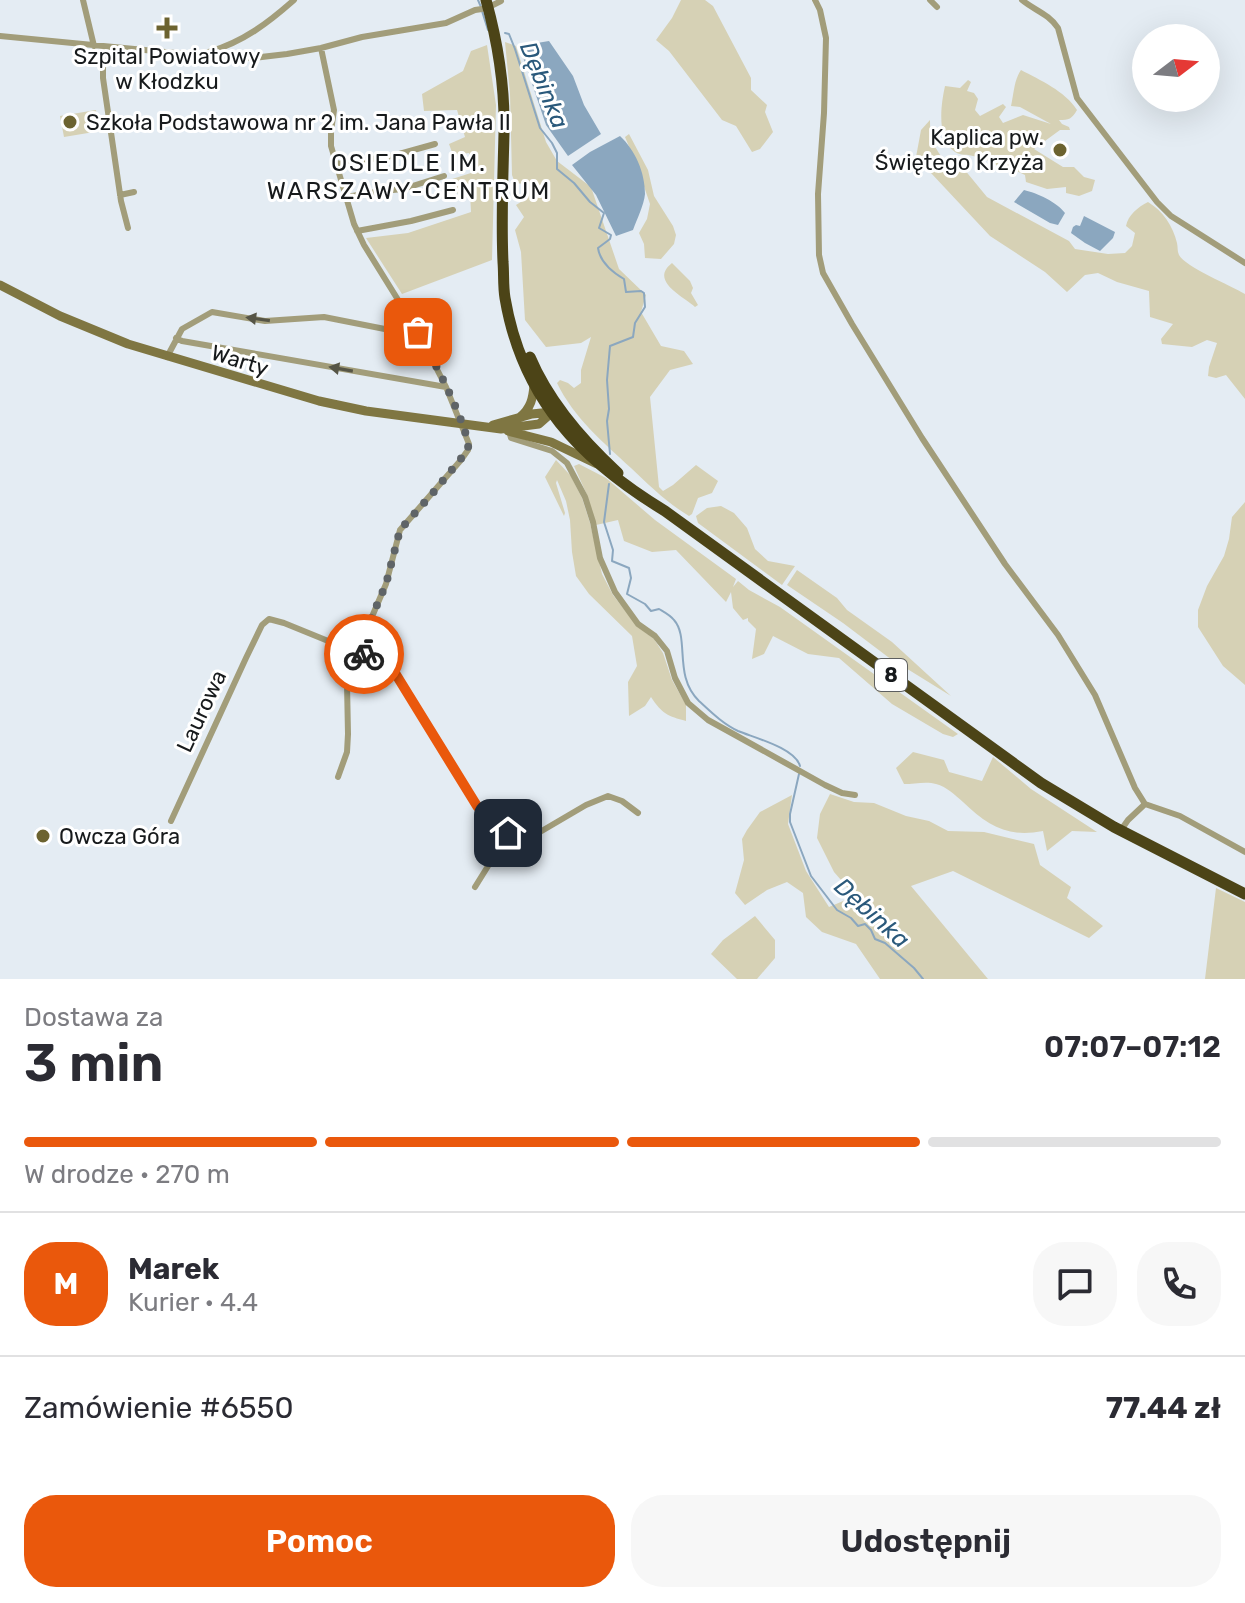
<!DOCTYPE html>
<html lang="pl">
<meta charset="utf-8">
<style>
:root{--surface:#fff;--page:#f7f7f7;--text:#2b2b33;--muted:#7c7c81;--line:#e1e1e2;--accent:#ea580c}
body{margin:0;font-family:Rubik,sans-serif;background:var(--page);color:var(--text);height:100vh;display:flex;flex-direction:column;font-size:30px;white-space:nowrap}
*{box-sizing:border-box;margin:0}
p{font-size:26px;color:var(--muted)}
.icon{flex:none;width:44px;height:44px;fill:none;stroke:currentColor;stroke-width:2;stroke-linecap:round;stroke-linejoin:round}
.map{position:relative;height:979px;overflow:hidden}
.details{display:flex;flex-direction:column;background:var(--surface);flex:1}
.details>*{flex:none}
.needle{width:52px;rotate:74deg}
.buttons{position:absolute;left:1132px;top:24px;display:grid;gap:16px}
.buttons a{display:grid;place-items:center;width:88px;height:88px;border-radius:50%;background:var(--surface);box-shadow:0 8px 32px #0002;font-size:40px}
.pin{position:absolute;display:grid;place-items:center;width:68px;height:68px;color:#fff;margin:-34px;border-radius:16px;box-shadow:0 4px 12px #0006}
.courier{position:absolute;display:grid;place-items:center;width:80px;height:80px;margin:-40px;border:6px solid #ea580c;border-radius:50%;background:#fff;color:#222;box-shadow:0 2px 10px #0007}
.headline em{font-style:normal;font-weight:600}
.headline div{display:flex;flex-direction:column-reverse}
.headline{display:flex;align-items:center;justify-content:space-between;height:136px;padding:0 24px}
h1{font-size:52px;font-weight:600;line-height:60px}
.bar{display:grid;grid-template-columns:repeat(4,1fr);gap:12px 8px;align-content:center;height:96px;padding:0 24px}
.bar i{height:10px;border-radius:6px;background:var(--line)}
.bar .on{background:var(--accent)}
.bar p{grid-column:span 4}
.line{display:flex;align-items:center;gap:20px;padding:0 24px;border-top:2px solid var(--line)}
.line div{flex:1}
.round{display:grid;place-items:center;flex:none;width:84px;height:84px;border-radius:32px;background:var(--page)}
.primary-button{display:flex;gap:16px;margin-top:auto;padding:16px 24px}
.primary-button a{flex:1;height:92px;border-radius:32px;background:var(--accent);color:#fff;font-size:32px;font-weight:600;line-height:92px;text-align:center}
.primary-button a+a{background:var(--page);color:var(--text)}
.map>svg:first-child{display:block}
</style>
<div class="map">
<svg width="1245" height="979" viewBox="0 0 1245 979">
<rect width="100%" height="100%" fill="#e4ecf3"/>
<path fill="#d6d1b5" d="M681 0H705L713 6 751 78V90L767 105 765 112 773 132 760 149 752 152 736 126 722 120 669 51 656 40 672 18Z
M505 42 516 46 546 142 557 161 591 187 619 269 646 295 641 312 661 346 684 351 693 364 670 370 650 397 659 487 663 491 673 485 696 465 718 481 712 493 698 498 692 514 689 516C667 503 649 485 631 468 603 442 574 418 557 383L560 380 568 383 574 388 581 383V370L591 337 581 343 546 347 525 320 521 252 515 230 524 217 516 205 524 200 525 184 515 183 512 175 510 94Z
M487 45 496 105 492 260 402 294 366 238 408 233 471 212 470 193 458 194 449 180 474 172 469 153 453 155 449 144 465 137 457 110 424 111 422 94 463 71 471 51Z
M1021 70C1040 80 1065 91 1077 110 1072 119 1069 120 1059 120L1062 124 1069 127 1070 130H1060L1034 149 1063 167H1074L1084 177 1095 180 1092 191 1079 196 1066 193V187L1047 189 1026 182 1025 175 1012 169 1008 172C997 165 985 158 973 156 967 154 961 156 955 152 936 139 941 104 945 86L960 88 968 80 971 82 967 91 974 93 978 99 975 110 980 116 1003 104 1006 107 999 117 1003 123 1023 115 1051 124 1020 107 1011 106C1014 93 1014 80 1021 70Z
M96 110 100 131 64 137 60 116Z
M930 120C930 145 936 148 949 167L957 166 964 169 987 197 1069 241 1075 249 1108 254 1125 253 1132 246 1135 233 1126 226C1128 215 1138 207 1148 202 1163 211 1173 226 1177 243 1178 247 1177 251 1179 255 1185 267 1232 286 1245 294V399L1226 375 1216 378 1208 376 1209 367 1217 343 1207 340 1192 347 1162 344 1161 339 1173 324 1150 317 1149 291 1117 282 1098 273 1085 275 1067 292 1045 272 990 236 916 157 921 130Z
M629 134 648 170 654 196 673 226 676 235 674 244 661 259 645 258 644 244 639 233 647 219 650 204 636 163 625 137Z
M672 263 690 281 693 288 691 293 698 305 695 307C683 296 649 281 672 263Z
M556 460 571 476 582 498 590 523 602 574 613 595 637 626 654 639 663 653 672 680 686 705V721C668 716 662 714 651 697L645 706 629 716 628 682 637 666 632 636 589 594 576 576 572 552 570 520 566 501 557 480 556 483 565 513 564 516 545 477Z
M579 464 606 478 655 520 736 579 733 587 738 581 749 590 780 607 958 734 953 737 943 734 892 704 839 658 808 654 773 636 764 654 752 659 756 629 748 621V618L743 620 733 608 731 592 726 602 676 550 652 552 624 541 618 520 596 525 587 495 574 466Z
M1245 502V685L1223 666 1198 627V610L1207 586 1224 556 1229 539 1232 517Z
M721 506 734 513 747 528 755 549 768 561 795 566 782 585 698 523 696 516 707 508Z
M797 570 837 598 847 610 892 642 951 696 888 657 843 623 787 585Z
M913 752 944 760 949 772 982 781 993 757 1031 789 1097 832 1072 831 1047 851 1043 831C1008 838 988 826 963 802 955 795 947 787 936 784 927 781 914 784 904 784L896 768Z
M830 794 854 802 874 803 906 816 929 821 948 831 984 832 1034 844 1040 865 1071 887 1067 898 1103 926 1089 938 953 871 911 886 988 979H880L856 944 822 932 806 917 803 893 787 882 767 890 745 905 735 893 744 860 742 839 747 830 760 812 792 795 788 824 806 871 829 907 855 896 834 872 817 838 820 814Z
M1216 888 1245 902V979H1205Z
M755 916 775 940V958L757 979H737L711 954 723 940Z"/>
<path fill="#8ba7bf" d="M549 41 573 76 584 105 601 134 568 156 546 125 523 57 525 45Z
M620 136C635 150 645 172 645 194 644 205 637 219 633 230L616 236 596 195 572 165 590 152Z
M1024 190C1037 193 1057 202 1065 213L1058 225 1050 223 1014 202Z
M1084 216 1115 232 1113 238 1100 251 1085 243 1071 233 1073 227 1076 225 1080 226Z"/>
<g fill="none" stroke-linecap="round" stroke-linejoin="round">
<path stroke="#8ba7bf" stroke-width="2" d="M478 0 481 7
M482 11 488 30
M505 33 509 34 515 49 540 128 552 143 557 153V169L574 183 590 202 604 213 599 228 611 235 610 239 598 248C600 262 612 272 624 279L626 292 641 291 644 293 645 307 635 323 633 337 610 346 607 380 609 409 607 421 610 454
M609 484 604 522 613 550 612 561 629 568 631 578 627 594 645 604 651 611 659 609C664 612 670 615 674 620 690 638 673 676 699 701 711 712 723 724 738 731 755 738 795 748 800 766
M799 774 790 814V822L811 876 837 910 851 918 858 926 865 924 871 930 875 939 885 943 914 968 923 979"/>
<path stroke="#a29d7a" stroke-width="6" d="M83 0 94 46
M815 0 820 10 826 38 824 113 818 194 819 255 823 273 852 324 922 438 1005 564 1058 635 1095 695 1135 788 1145 804
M930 0 937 7
M1022 0C1034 10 1049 14 1058 28L1077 98 1157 202 1171 216 1245 263
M493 5 501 1 500 0
M0 36 186 54H204L253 58 287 54 321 48 362 37 446 23 475 10 482 9
M103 47V78L121 201 128 228
M321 48 334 110 331 131V146L354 224 364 245 418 332 446 387 469 444 468 450 461 460 400 530 386 584 350 668 347 684 348 734 347 752 338 777
M209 52C243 42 268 23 294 0
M337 164 392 156 435 144
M120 195 134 192
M346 197 382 191 403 189 444 176
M357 231 411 221 453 210
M176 338 182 341 446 387
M167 357 182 329 212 312 265 321 324 317 410 334 418 332
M509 431 511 438 552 451 567 463 585 497 593 522 600 558 615 592 638 624 655 636 667 651 675 678 688 703 708 720 746 741 825 785 842 793 855 795
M171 821 246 658 262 625 269 619 284 623 338 645 357 651 392 668 477 806 508 833 520 839H528L586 805 608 796 622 801 638 813
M1121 830 1128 820 1145 804 1180 816 1245 852
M475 887 503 842V837L498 828"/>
<path stroke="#7f7642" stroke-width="9" d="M0 285 60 316 128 344 319 401 366 411 501 429 539 424 556 409
M520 417C531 408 533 398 534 385
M493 425 532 414 551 412
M508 431 551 442 597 464"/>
<path stroke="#4c4417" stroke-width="11" d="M486 0C498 43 505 89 504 133 503 176 501 219 503 262 504 274 503 286 505 298 522 399 581 460 665 511L1041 783 1114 827 1245 894
M530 357C549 402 582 440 618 473"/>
</g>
<defs><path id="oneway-solid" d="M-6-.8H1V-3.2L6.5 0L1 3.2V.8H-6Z" transform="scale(2)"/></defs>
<g fill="#565546">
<use href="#oneway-solid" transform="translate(258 319) rotate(-172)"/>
<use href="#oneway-solid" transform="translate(341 369) rotate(-170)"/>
</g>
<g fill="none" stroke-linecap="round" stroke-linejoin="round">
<path stroke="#5f6467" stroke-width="8" stroke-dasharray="0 14.4" d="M364 654 357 651 386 584 400 530 432 494 468 450C471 430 430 353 418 332"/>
<path stroke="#ea580c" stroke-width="10" d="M364 654 392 668 477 806 495 823 508 833"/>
</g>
<g fill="#6c6330" stroke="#fff" stroke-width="3">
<path d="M163 16h8v8h8v8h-8v8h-8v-8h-8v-8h8z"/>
<circle cx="70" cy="122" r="8"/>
<circle cx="1060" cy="150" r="8"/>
<circle cx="43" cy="836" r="8"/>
</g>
<g text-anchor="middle" stroke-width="6" stroke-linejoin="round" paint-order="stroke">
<rect fill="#fff" stroke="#5d5f60" stroke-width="2" x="875" y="659" width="32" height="32" rx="6"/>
<g font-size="20" font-weight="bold" fill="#171a1c">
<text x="891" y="682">8</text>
</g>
<g font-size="22" fill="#171a1c" stroke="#fff" text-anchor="start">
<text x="167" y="64" text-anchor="middle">Szpital Powiatowy<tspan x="167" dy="25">w Kłodzku</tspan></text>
<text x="86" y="130">Szkoła Podstawowa nr 2 im. Jana Pawła II</text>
<text x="1044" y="145" text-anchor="end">Kaplica pw.<tspan x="1044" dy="25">Świętego Krzyża</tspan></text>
<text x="59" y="844">Owcza Góra</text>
</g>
<g font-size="22" fill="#171a1c" stroke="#fff">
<text transform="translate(240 360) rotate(17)" y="8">Warty</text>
<text transform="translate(201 711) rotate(-65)" y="8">Laurowa</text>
</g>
<g font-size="24" font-style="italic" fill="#2a597b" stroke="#fff">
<text transform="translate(544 85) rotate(68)" y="8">Dębinka</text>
<text transform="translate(872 913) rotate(42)" y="8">Dębinka</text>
</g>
<g font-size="24" letter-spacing="2" fill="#171a1c" stroke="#fff">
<text x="409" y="171">OSIEDLE IM.<tspan x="409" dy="28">WARSZAWY-CENTRUM</tspan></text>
</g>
</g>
</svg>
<div class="buttons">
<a><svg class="needle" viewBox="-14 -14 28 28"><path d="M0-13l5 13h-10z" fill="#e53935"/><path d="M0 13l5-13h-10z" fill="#7c7c81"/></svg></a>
</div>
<div class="pin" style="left:418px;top:332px;background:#ea580c"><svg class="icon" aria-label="bag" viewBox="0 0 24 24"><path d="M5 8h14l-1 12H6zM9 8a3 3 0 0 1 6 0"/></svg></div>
<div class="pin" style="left:508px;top:833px;background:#1f2937"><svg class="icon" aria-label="home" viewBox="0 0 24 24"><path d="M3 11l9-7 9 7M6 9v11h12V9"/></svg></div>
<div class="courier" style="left:364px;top:654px"><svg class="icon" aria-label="bike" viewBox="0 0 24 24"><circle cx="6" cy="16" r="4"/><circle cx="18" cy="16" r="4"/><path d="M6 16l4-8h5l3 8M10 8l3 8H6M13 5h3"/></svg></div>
</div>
<section class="details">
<div class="headline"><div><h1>3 min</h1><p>Dostawa za</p></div><em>07:07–07:12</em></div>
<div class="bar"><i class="on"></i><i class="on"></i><i class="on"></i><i></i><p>W drodze · 270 m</p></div>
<div class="line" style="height:144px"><b class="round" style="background:var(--accent);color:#fff">M</b><div><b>Marek</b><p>Kurier · 4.4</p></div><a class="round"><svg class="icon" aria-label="chat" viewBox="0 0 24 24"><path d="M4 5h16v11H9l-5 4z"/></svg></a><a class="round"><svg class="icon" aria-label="phone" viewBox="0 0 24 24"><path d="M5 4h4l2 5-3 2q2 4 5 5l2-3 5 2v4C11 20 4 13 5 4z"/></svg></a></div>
<div class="line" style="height:104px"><div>Zamówienie #6550</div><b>77.44 zł</b></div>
<div class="primary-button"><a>Pomoc</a><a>Udostępnij</a></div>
</section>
